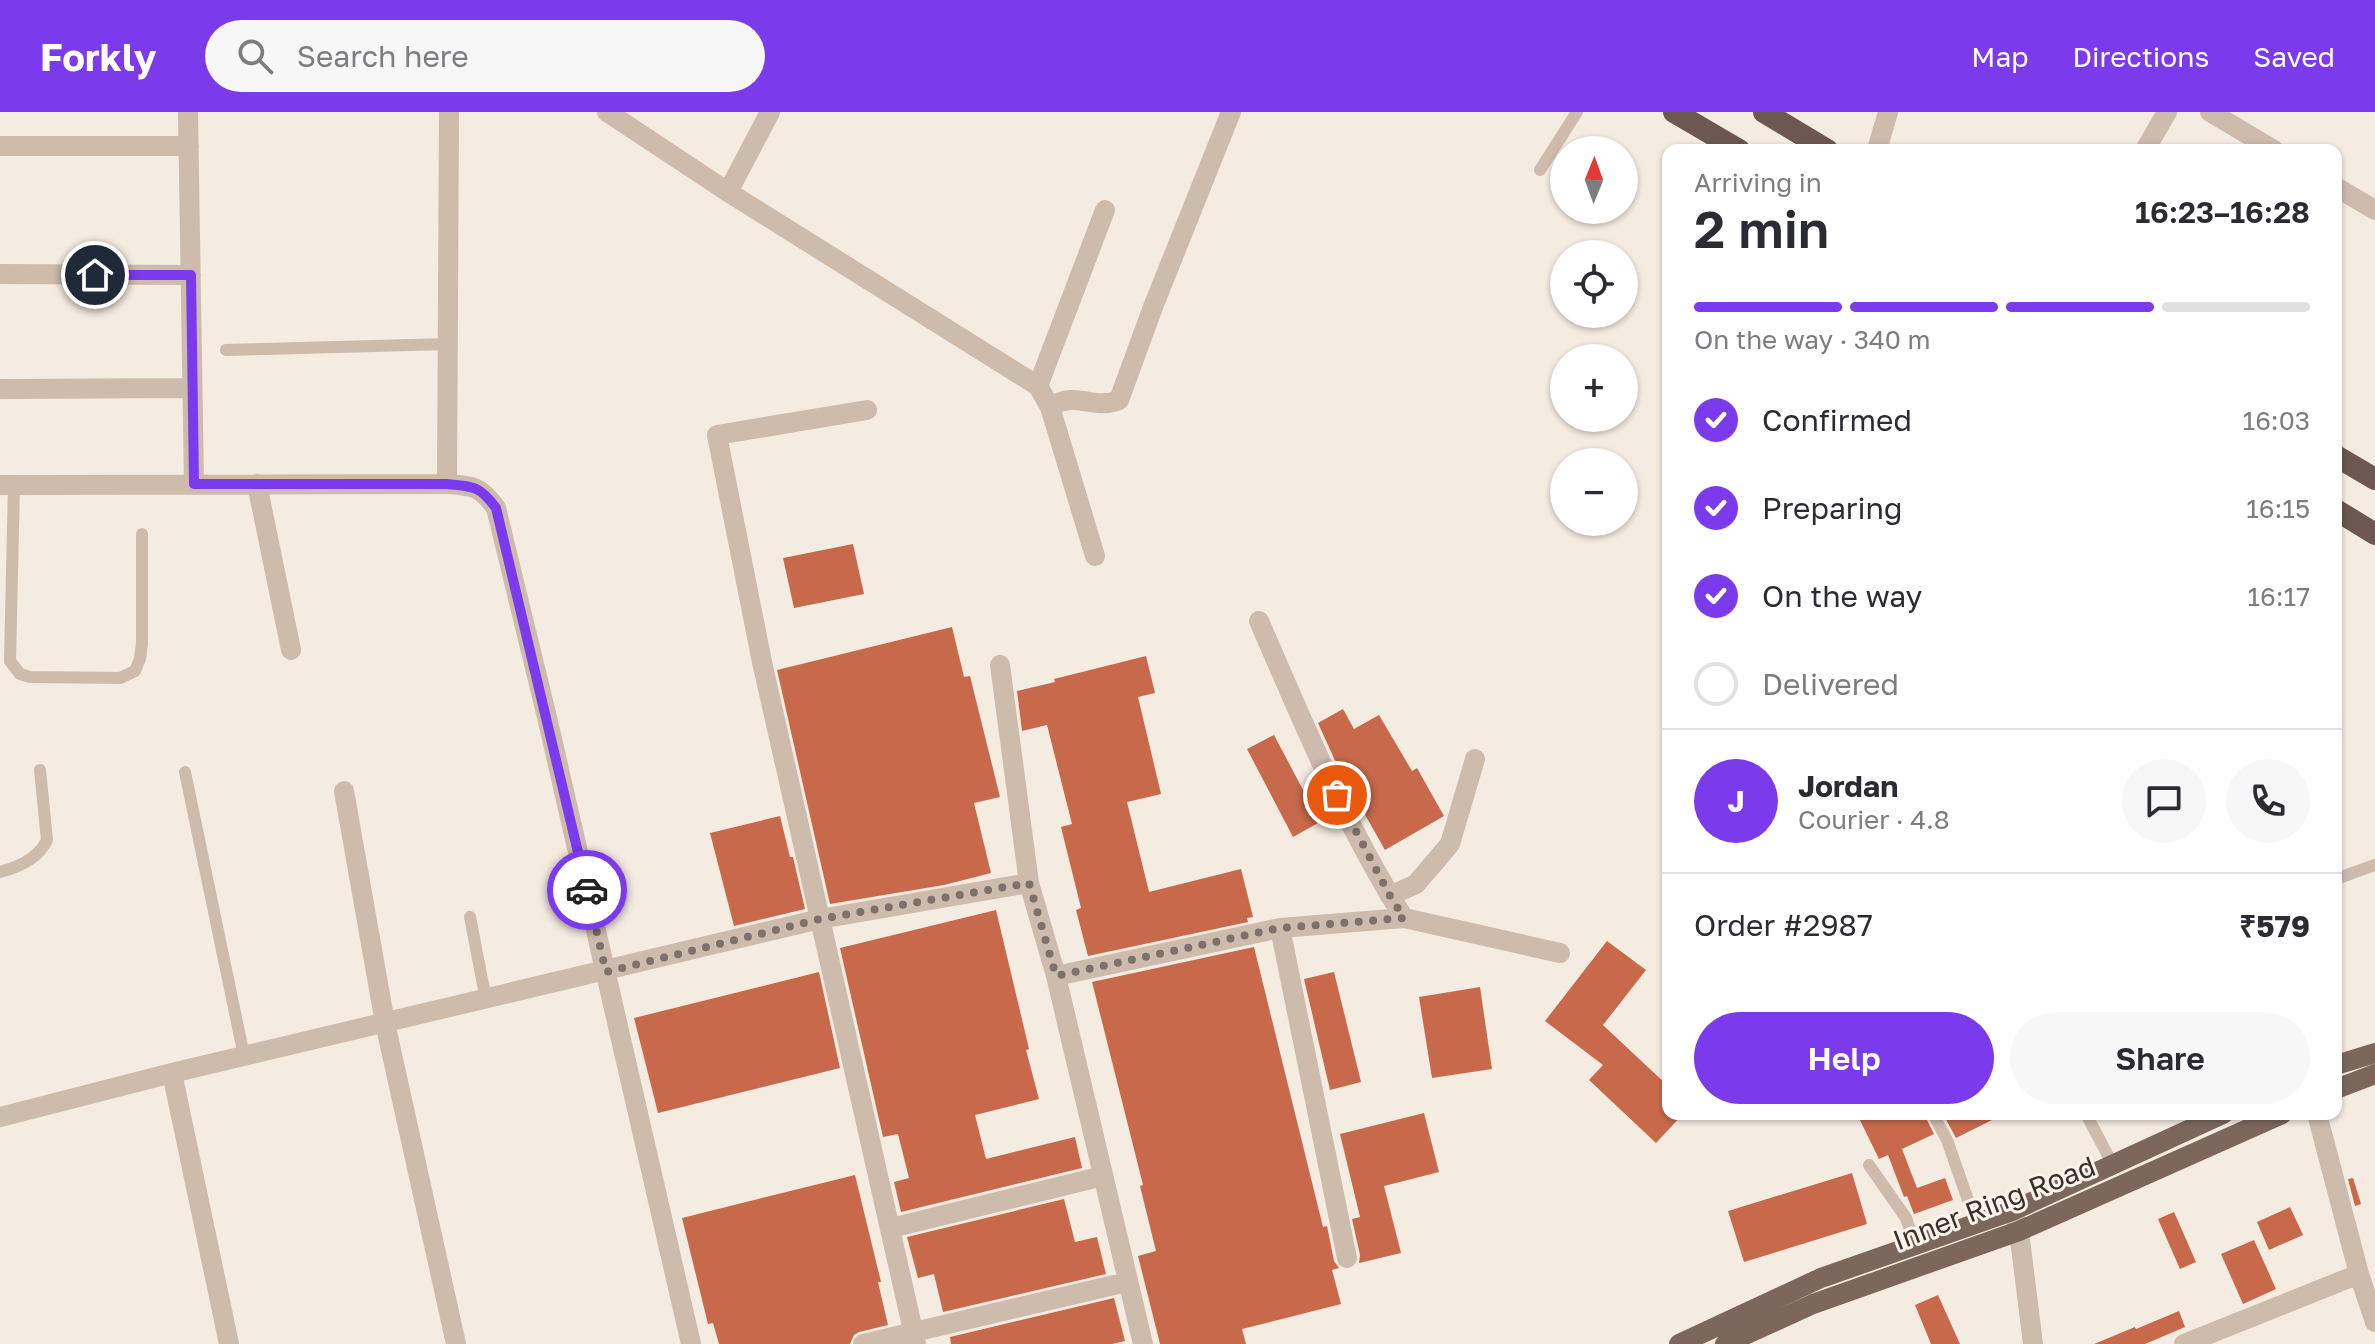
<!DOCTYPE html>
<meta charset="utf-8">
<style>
:root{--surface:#fff;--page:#f7f7f7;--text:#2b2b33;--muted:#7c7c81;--line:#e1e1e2;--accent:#7c3aed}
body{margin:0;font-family:"Golos Text",sans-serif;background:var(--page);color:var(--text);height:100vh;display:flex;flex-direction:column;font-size:30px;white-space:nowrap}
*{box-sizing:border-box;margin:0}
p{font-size:26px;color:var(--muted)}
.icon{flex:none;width:44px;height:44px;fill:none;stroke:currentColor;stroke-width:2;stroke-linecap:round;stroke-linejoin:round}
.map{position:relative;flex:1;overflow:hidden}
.panel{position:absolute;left:1662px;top:32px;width:680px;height:976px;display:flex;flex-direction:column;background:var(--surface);border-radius:16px;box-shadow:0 2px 6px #0004}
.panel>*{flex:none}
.needle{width:52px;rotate:1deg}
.tools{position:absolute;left:1550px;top:24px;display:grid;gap:16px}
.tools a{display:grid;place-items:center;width:88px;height:88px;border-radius:50%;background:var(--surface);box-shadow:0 2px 6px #0004;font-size:40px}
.pin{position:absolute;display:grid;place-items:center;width:68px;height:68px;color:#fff;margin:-34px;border:4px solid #fff;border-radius:50%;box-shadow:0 2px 8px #0007}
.courier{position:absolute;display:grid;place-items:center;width:80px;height:80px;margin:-40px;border:6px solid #7c3aed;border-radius:50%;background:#fff;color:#222;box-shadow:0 2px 10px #0007}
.summary em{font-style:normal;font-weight:600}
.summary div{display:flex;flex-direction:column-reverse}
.summary{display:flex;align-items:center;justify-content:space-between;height:136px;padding:0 32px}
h1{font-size:52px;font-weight:600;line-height:60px}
.bar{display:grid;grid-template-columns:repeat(4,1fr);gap:12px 8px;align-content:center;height:96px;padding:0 32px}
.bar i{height:10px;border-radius:6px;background:var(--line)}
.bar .on{background:var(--accent)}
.bar p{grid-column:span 4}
.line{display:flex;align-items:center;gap:20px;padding:0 32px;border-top:2px solid var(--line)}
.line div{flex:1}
.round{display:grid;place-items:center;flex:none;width:84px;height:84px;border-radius:42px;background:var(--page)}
ol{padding:0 32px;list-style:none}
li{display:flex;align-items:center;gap:24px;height:88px}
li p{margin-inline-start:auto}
li .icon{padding:8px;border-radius:50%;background:var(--accent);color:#fff;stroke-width:4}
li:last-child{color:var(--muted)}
li i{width:44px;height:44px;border:4px solid var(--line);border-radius:50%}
.action{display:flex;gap:16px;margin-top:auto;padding:16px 32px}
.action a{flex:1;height:92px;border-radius:48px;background:var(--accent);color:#fff;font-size:32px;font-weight:600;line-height:92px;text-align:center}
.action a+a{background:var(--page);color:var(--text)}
header{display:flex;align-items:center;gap:48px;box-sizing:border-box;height:112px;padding:0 40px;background:var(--accent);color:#fff}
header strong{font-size:38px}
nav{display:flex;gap:44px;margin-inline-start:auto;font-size:28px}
.search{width:560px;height:72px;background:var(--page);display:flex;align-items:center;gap:20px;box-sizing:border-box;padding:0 28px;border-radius:44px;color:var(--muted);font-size:30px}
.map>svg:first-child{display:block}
</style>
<header>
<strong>Forkly</strong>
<div class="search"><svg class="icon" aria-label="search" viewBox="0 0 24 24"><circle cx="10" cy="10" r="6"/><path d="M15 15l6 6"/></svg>Search here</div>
<nav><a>Map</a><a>Directions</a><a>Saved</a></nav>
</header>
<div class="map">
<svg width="2375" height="1232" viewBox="0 0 2375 1232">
<rect width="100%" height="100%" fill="#f4ebe1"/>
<path fill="#c8694b" d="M853 432 864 482 794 496 783 446Z
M952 515 964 565 970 564 1000 685 974 691 991 761 944 773 830 792 777 558Z
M1146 544 1155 581 1138 585 1161 682 1127 690 1149 780 1241 757 1253 805 1247 806 1248 810 1088 844 1076 798 1081 796 1061 715 1072 712 1047 613 1022 619 1017 579 1055 570 1054 567Z
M1343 597 1354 617 1379 603 1412 659 1417 656 1444 704 1385 738 1338 655 1318 611Z
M1274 623 1320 710 1293 725 1247 637Z
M780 704 790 745H793L805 797 734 814 710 721Z
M996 798 1029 937 1026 938 1039 987 975 1003 986 1047 1075 1025 1082 1056 901 1100 894 1070 909 1066 898 1022 883 1025 840 836Z
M1607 829 1646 858 1603 913 1668 974V1002H1683L1656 1031 1589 968 1603 953 1545 909Z
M1254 835 1323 1115 1327 1114 1334 1149 1339 1156 1332 1158 1341 1192 1242 1217 1246 1232H1160L1138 1144 1156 1139 1140 1074 1143 1073 1092 870Z
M819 860 840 956 658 1001 634 906Z
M1334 860 1361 970 1330 978 1304 867Z
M1480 875 1492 957 1432 966 1419 885Z
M1424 1001 1439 1060 1384 1074 1401 1141 1359 1151 1360 1143 1352 1107 1360 1105 1340 1022Z
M1857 1002H1924L1934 1022 1902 1037 1917 1076 1945 1066 1953 1088 1914 1102 1907 1084 1904 1085 1888 1043 1879 1047Z
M1943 1002H2004L1956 1026Z
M1852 1061 1867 1112 1744 1150 1728 1099Z
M855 1063 881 1170H878L888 1213 859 1220 854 1223 850 1232H719L713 1211 708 1212 682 1106Z
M2353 1066 2361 1092 2355 1094 2348 1067Z
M1064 1087 1075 1130 1097 1125 1106 1162 943 1200 934 1162 918 1166 907 1125Z
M2290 1095 2303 1123 2269 1138 2257 1110Z
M2174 1100 2196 1150 2180 1157 2158 1107Z
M2254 1128 2276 1177 2243 1192 2221 1142Z
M1938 1183 1960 1232H1931L1915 1193Z
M1114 1186 1125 1229 1112 1232H951L950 1225Z
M2179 1199 2185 1215 2145 1232H2094L2135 1215 2136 1217Z"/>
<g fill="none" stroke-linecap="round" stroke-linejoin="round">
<path stroke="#cdbbac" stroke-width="12" d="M1540 58 1577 0
M226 238 448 232
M14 373 10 549 20 562 30 565 120 566 135 559 140 547 142 531V422
M185 660 244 944
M0 760C19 755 39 746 47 728L40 658
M2336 767 2375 753
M470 805 486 888
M1933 1002 1947 1028 1976 1111
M2086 1002 2113 1053
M1869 1053 1906 1106 1915 1133"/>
<path stroke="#cdbbac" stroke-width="20" d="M188 0 194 372
M607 0 728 80 1038 274 1050 295 1095 444
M2210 0 2274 38
M0 34H189
M1877 38 1888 0
M2145 38 2167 0
M2336 75 2375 98
M728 80 770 0
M0 162 191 163
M1038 274 1105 98
M0 277 192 276
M1050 295C1076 278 1093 299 1119 288L1153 195 1231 0
M867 298 717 323 762 550 916 1232
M257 372 291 538
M447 372 449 0
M0 373 447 372C473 374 480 374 496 396L546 601 691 1232
M1259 509C1303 610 1345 713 1404 806
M1000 553 1029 771 1056 864 1143 1232
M344 679 385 911 456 1232
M1390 784 1416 772 1450 732 1475 647
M1280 816 1347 1146
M1056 864 1280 816 1404 806 1560 841
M172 961 229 1232
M2317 1002 2359 1162 2375 1210
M0 1005 172 961 820 807 1029 771
M2015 1106 2019 1119 2033 1232
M891 1116 1103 1064
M863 1232 1127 1170
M2184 1232 2359 1162"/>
<path stroke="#7d675c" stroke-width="20" d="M2336 953 2375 941
M2336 977 2375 962
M1679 1232 1821 1166 2012 1099 2223 1002
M1725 1232 1813 1192 2019 1119 2282 1002"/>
<path stroke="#6c584f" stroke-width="22" d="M1674 0 1739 38
M1764 0 1827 38
M2336 344 2375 367
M2336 398 2375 422"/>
</g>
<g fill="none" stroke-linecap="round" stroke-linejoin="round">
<path stroke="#7c716b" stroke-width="8" stroke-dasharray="0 14.4" d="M587 778 606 860 820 807 1029 771 1056 864 1280 816 1404 806 1390 784 1337 683"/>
<path stroke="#7c3aed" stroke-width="10" d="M95 163H191L194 372H447C473 374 480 374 496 396L587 778"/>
</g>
<g text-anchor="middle" stroke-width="6" stroke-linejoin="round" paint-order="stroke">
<g font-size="28" fill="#3b302b" stroke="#fbf5ee">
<text transform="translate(1994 1091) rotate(-21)" y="10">Inner Ring Road</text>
</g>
</g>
</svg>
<div class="tools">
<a><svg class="needle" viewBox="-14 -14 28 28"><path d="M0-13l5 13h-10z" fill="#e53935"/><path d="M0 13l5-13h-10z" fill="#7c7c81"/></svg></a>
<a><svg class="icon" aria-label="locate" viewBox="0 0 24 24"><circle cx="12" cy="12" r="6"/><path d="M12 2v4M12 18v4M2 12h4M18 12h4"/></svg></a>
<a>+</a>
<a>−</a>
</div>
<div class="pin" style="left:1337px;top:683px;background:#ea580c"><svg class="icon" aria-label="bag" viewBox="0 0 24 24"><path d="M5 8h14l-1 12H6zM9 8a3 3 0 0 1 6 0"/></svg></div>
<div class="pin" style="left:95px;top:163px;background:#1f2937"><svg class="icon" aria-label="home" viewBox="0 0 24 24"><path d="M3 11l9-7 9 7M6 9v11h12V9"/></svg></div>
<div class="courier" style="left:587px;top:778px"><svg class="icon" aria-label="car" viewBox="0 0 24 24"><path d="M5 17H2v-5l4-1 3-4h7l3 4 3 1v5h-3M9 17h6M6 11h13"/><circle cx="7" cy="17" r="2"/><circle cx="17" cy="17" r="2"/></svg></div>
<section class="panel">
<div class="summary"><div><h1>2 min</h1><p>Arriving in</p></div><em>16:23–16:28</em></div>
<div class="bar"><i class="on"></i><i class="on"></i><i class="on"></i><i></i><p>On the way · 340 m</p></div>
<ol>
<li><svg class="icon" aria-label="check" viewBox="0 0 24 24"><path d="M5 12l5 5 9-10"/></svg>Confirmed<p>16:03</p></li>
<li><svg class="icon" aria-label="check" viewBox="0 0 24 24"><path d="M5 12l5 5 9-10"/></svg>Preparing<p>16:15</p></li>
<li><svg class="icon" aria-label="check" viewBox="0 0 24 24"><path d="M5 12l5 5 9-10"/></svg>On the way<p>16:17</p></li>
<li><i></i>Delivered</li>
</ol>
<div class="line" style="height:144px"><b class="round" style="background:var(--accent);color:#fff">J</b><div><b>Jordan</b><p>Courier · 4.8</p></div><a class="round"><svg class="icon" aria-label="chat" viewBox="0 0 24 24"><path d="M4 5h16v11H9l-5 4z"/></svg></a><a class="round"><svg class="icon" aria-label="phone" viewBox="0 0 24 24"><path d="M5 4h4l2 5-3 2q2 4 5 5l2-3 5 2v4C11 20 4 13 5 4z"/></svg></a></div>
<div class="line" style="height:104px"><div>Order #2987</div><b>₹579</b></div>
<div class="action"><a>Help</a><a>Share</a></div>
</section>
</div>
